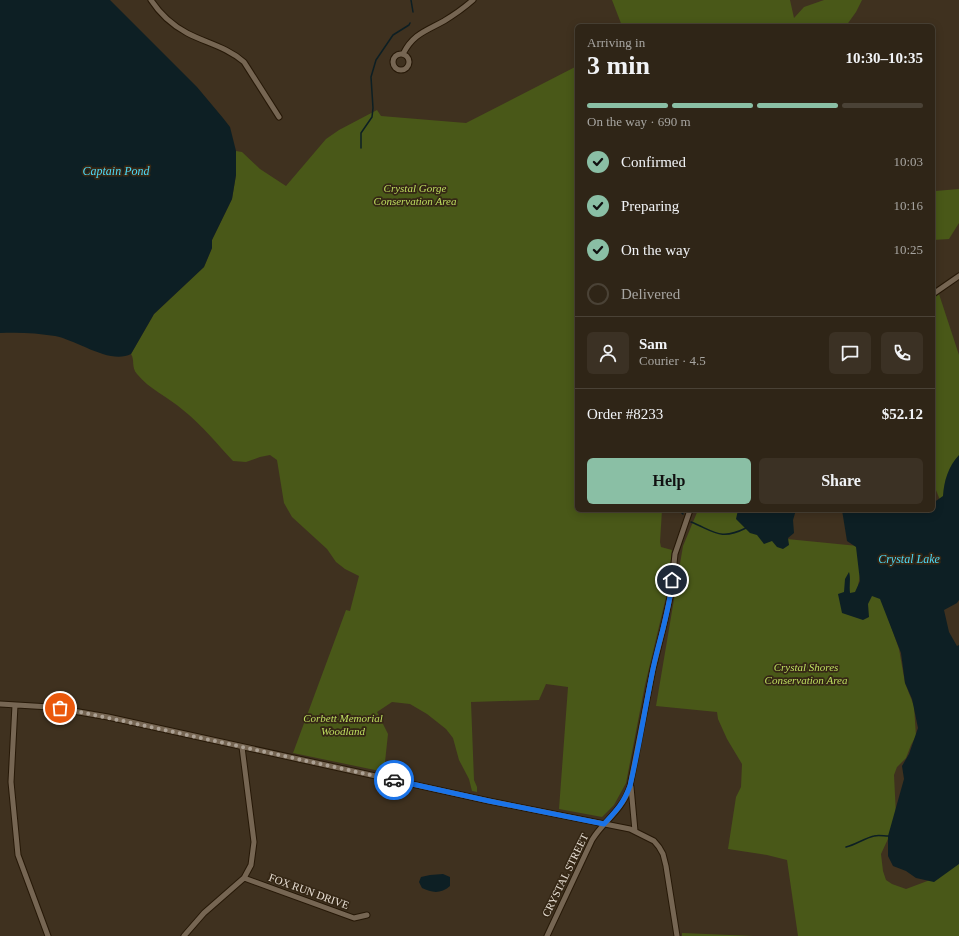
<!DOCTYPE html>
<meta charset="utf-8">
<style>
:root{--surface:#2f2517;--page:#3b3124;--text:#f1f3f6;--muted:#a7a5a1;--line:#4a4236;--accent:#8abfa5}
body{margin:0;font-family:Georgia,serif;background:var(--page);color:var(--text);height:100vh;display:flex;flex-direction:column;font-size:15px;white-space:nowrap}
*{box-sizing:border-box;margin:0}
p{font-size:13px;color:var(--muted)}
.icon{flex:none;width:22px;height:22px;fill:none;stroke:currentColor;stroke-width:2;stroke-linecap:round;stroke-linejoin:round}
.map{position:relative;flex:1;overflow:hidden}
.details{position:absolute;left:575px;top:24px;width:360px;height:488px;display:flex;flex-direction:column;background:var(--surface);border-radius:6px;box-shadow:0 2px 10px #0003,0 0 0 1px var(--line)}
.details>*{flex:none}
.pin{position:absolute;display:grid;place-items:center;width:34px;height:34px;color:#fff;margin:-17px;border:2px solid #fff;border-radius:50%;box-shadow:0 1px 4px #0007}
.courier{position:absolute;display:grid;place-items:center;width:40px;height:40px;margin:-20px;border:3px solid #1a73e8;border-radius:50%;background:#fff;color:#222;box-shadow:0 1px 5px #0007}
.head em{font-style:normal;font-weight:700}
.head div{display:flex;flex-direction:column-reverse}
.head{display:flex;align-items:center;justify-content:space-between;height:68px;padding:0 12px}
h1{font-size:26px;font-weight:700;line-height:30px}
.bar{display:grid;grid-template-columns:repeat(4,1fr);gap:6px 4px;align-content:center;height:48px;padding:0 12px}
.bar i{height:5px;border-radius:3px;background:var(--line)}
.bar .selected{background:var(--accent)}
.bar p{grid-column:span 4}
.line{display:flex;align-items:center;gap:10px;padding:0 12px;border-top:1px solid var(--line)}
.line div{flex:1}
.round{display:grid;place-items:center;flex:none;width:42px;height:42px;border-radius:6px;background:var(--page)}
ol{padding:0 12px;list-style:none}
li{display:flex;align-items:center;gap:12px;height:44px}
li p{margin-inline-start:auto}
li .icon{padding:4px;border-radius:50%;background:var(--accent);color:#111;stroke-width:4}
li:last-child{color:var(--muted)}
li i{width:22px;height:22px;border:2px solid var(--line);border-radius:50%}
.button{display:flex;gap:8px;margin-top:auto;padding:8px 12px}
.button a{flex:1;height:46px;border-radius:6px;background:var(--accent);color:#111;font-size:16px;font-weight:700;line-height:46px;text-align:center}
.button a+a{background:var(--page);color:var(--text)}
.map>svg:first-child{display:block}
</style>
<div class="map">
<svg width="959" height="936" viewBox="0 0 959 936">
<rect width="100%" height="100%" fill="#3f311f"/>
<path fill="#495818" d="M612 0H790L794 18 804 7 824 0H862L856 12 846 26H622Z
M577 66V510H662L660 542 661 547 672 550 667 593 645 685 626 783 614 805 602 817 559 809 568 687 546 684 539 700 471 702 474 780 477 787V792L472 791 469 779 459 760 453 738 446 729 427 714 410 704 392 702 377 712 388 734 385 762 399 775 293 753 346 610 350 611 359 576 345 569 336 562 327 549 292 517 284 503 277 460 270 455 260 457 246 462 233 461C217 444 202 425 183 410 168 397 149 389 137 374 131 367 135 360 131 354L154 314 204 267 212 248V240L232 199 236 175V151L242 152 260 169 286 186 326 139 339 130 377 110 381 116 466 123Z
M959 189V223L949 239 933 240 935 191Z
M939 294 959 355V546L933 483V299Z
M698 510H787V539L858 546 861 570 857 591 873 596 880 595 899 649 905 683 914 706 916 736 911 745 906 758 897 767 894 775 896 815 893 828 881 854 883 871 886 880 892 884 906 889 930 880 959 863V936H798L787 860 767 855 728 849 736 797 741 787 742 764 727 739 718 719 717 712 656 706 683 546Z
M682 933 754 936H682Z"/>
<path fill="#0d1f24" d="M0 0H110L197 87 223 118 230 127 236 151V175L232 199 212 240V248L204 267 154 314 131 354C110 365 77 340 55 336 37 333 19 332 0 333Z
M959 455V600L957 603 944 610 949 632 957 646 959 645V864L934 882 916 878 906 871 893 866 888 856V836L904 779 902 766 909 754 918 728 912 699 905 683 901 653 880 599 872 596 868 604 869 617 863 620 842 613 838 594 844 592 845 579 849 572C851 578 849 585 850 593L855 592 860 581 856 547 847 541 842 510H933V503L943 496C944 481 948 467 959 455Z
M738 510H796L793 520 794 533 788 538 789 545 783 549 777 547 772 541 764 544 757 535 750 533 736 519Z
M443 874 450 877V886C441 894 432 893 422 888L419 882 421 877 430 875Z"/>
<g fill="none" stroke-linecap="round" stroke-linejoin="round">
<path stroke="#0d1f24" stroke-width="1.5" d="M411 0 413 12
M361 148V133L372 117 373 108 371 77 376 60 393 35 409 25 410 23
M679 510 683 514
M691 522C714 531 720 541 746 528
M846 847C855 845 865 838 874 836 878 835 884 836 888 836"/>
<defs>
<path id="street" d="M151 0C160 14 172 25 187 33 206 43 227 47 244 62L279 117
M403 54C413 34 426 31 444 21 454 15 464 8 473 0
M393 62a8 8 0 1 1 16 0a8 8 0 1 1-16 0Z
M933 294 959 276
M0 704 50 707 108 717 489 801 630 829 654 841 659 847 663 854 666 866 677 936
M15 705 11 782 18 855 48 936
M631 787 635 831
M244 878 354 918 367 915
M184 936 204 913 244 878 251 865 254 842 242 747
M547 936 592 840C601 825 613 817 622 803 626 798 628 792 630 786L653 669 663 629 671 593 675 554 690 510"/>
</defs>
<use href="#street" stroke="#261807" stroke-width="7"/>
<use href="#street" stroke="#766653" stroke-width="5"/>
</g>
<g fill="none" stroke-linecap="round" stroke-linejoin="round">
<path stroke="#aca194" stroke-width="4" stroke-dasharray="0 7.2" d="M60 708 123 721 394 780"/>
<path stroke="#1a73e8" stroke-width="5" d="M394 780 489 801 604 824C617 810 623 804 630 786 639 748 645 708 653 669 659 639 670 611 672 580"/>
</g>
<g text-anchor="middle" stroke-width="3.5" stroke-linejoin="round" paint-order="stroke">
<g font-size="11" font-style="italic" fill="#bfdf60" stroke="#352715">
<text x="415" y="192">Crystal Gorge<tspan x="415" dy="13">Conservation Area</tspan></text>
<text x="806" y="671">Crystal Shores<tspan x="806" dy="13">Conservation Area</tspan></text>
<text x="343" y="722">Corbett Memorial<tspan x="343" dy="13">Woodland</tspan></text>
</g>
<g font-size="11" fill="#e7ded3" stroke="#352715">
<text transform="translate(565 875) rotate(-64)" y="4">CRYSTAL STREET</text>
<text transform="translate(309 891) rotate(20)" y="4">FOX RUN DRIVE</text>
</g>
<g font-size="12" font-style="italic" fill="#4cd9f8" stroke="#352715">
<text x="116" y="175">Captain Pond</text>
<text x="909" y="563">Crystal Lake</text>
</g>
</g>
</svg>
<div class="pin" style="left:60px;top:708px;background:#ea580c"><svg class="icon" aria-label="bag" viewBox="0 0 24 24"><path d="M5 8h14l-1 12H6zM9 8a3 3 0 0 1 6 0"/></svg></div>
<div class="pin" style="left:672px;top:580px;background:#1f2937"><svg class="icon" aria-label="home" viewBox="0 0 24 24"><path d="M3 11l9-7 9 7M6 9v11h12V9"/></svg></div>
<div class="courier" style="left:394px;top:780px"><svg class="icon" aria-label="car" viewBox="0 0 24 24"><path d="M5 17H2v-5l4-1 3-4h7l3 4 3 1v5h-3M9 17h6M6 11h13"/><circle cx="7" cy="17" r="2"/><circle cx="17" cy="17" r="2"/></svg></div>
<section class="details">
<div class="head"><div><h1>3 min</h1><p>Arriving in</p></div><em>10:30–10:35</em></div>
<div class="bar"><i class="selected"></i><i class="selected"></i><i class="selected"></i><i></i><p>On the way · 690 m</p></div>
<ol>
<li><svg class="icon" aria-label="check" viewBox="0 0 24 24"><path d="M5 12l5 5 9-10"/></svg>Confirmed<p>10:03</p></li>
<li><svg class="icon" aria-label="check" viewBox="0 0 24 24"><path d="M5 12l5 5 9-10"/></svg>Preparing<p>10:16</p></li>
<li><svg class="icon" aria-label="check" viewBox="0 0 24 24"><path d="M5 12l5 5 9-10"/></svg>On the way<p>10:25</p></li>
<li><i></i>Delivered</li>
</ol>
<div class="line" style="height:72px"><a class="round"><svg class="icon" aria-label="person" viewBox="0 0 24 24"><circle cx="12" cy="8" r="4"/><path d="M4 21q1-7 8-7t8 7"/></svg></a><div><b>Sam</b><p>Courier · 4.5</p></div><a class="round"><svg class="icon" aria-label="chat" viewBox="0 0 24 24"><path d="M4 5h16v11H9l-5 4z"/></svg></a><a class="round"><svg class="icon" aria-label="phone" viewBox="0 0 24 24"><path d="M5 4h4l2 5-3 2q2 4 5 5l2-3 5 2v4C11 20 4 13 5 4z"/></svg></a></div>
<div class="line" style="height:52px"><div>Order #8233</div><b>$52.12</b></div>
<div class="button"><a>Help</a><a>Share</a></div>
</section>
</div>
